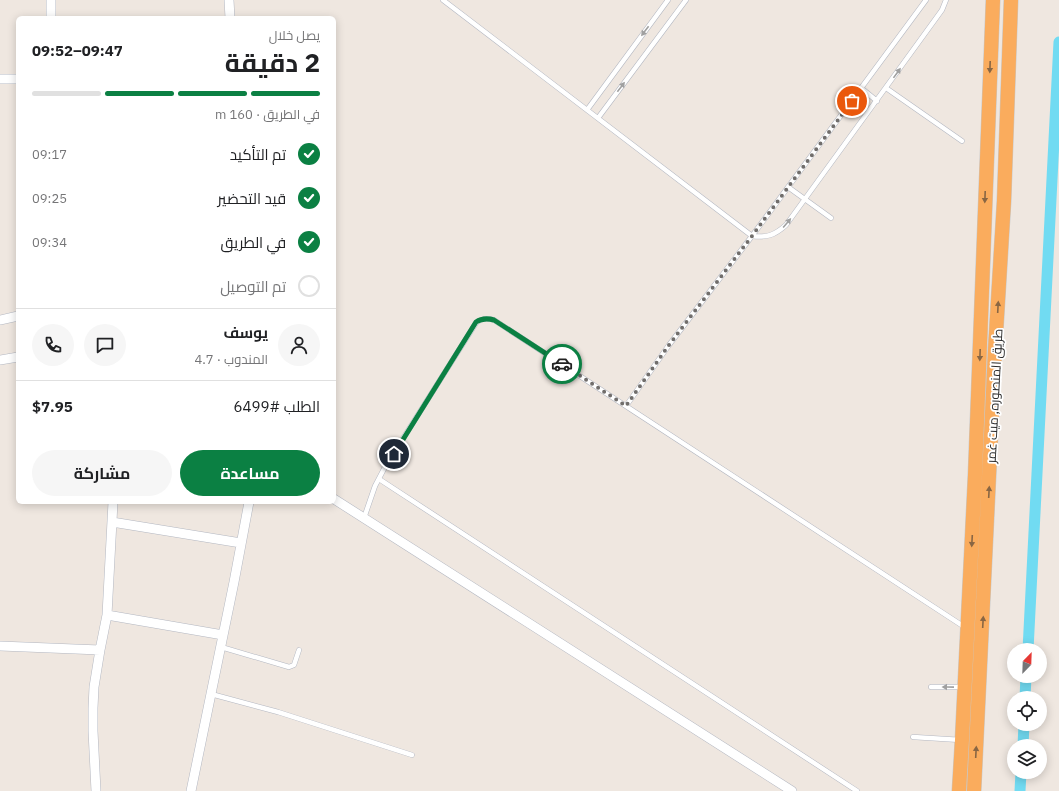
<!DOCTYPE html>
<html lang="ar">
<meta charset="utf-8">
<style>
:root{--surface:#fff;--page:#f6f6f6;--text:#202124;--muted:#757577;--line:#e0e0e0;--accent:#0b8043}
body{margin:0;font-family:"IBM Plex Sans",Cairo,sans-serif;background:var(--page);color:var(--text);direction:rtl;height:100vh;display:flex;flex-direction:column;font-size:15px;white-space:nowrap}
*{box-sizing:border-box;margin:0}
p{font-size:13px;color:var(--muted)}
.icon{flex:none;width:22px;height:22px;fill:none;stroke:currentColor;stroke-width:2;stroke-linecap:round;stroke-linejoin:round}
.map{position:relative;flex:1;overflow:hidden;direction:ltr}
.details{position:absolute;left:16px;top:16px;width:320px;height:488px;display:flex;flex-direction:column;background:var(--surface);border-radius:6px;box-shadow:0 2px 10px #0003;direction:rtl}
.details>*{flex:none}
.needle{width:26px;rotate:23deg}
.fabs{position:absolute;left:1007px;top:643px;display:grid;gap:8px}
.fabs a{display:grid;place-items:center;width:40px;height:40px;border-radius:50%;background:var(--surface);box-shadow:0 2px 10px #0003;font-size:20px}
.pin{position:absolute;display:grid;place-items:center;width:34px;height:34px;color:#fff;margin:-17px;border:2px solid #fff;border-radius:50%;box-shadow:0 1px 4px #0007}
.courier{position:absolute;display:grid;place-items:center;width:40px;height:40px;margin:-20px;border:3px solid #0b8043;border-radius:50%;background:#fff;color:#222;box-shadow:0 1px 5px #0007}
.headline em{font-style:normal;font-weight:700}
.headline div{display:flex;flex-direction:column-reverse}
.headline{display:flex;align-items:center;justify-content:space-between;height:68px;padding:0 16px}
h1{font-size:26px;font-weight:700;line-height:30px}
.bar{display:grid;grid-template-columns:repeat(4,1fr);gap:6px 4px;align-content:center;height:48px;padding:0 16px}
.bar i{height:5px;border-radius:3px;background:var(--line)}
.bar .active{background:var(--accent)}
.bar p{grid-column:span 4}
.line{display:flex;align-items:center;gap:10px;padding:0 16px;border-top:1px solid var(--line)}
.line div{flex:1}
.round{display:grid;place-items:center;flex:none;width:42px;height:42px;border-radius:21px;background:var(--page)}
ol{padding:0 16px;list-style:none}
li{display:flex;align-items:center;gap:12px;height:44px}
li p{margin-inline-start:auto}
li .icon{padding:4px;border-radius:50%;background:var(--accent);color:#fff;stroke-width:4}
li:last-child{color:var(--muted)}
li i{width:22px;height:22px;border:2px solid var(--line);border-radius:50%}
.cta{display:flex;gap:8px;margin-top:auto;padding:8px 16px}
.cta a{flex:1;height:46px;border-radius:24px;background:var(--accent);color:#fff;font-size:16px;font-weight:700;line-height:46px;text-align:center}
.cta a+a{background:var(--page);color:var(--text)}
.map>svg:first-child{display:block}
</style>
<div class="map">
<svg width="1059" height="791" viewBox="0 0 1059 791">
<rect width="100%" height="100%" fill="#efe7e0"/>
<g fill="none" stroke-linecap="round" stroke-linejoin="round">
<path stroke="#71dbf2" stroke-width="11" d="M1028 650 1059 42
M1025 698 1026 676
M1023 746 1024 724
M1020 791 1021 772"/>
<defs>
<path id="service" d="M443 0 752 236C767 238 775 235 786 225L942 10 946 0
M861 88 877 101
M886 88 962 141
M587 110 668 0
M598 118 686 0
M788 187 831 218
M626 406 669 345 752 236 926 0
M379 479 857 791
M364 518 375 486 385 467 476 323C482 318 487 318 494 320L966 628
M221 647 289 667 294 665 299 650
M931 687H963
M211 694 278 712 412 755
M913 737 961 740"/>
<path id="minor" d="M229 0 230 18
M51 18V0
M0 79H18
M0 320 18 316
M0 360 18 357
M334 499 792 791
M112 522 241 543
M107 615 223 635
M0 646 100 650
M96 791 93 731V708L94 687 100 650 107 615 113 502
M191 791 234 582 249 502"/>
<path id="trunk" d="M959 791 962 740 975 475 993 0
M974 791 995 350 1004 201 1011 0"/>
</defs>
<use href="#service" stroke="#b3b7c1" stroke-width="5.5"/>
<use href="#minor" stroke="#b3b7c1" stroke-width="10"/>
<use href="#trunk" stroke="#c8c8c8" stroke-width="15"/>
<use href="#service" stroke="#fff" stroke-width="4.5"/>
<use href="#minor" stroke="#fff" stroke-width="9"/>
<use href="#trunk" stroke="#faac5d" stroke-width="14"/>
</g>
<defs><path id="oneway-solid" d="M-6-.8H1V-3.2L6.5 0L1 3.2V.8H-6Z"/></defs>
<g fill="#a0a0a0">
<use href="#oneway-solid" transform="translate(645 31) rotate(127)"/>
<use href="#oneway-solid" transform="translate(897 73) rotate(-54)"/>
<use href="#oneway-solid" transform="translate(621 87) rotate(-53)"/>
<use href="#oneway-solid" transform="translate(787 223) rotate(-50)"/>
<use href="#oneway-solid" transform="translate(948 687) rotate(-179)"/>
</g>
<g fill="#896643">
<use href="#oneway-solid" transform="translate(990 67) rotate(92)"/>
<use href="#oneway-solid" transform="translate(985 197) rotate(92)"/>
<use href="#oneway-solid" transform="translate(998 307) rotate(-87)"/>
<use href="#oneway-solid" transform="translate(980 355) rotate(92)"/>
<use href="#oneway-solid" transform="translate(989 492) rotate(-87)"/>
<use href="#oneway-solid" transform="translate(972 541) rotate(93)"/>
<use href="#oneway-solid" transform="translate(983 622) rotate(-87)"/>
<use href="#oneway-solid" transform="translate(976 752) rotate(-87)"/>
</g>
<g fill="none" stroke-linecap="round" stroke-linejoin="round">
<path stroke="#716e6c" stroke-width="4" stroke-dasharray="0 7.2" d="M562 364 626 406 669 345 752 236 852 101"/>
<path stroke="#0b8043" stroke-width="5" d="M394 454 476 322C482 318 487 318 494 320L562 364"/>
</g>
<g text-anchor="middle" stroke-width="3.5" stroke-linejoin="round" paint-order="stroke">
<g font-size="13" fill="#2d2d2d" stroke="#fff">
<text transform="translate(994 396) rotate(-87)" y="5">طريق المنصوره, ميت غمر</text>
</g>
</g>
</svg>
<div class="fabs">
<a><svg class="needle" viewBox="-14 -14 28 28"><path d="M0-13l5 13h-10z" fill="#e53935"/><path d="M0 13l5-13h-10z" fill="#757577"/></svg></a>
<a><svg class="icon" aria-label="locate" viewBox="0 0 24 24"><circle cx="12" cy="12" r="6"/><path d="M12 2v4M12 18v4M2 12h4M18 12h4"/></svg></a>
<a><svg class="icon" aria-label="layers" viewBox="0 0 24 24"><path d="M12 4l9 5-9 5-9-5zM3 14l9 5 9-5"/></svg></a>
</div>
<div class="pin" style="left:852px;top:101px;background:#ea580c"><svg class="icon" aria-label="bag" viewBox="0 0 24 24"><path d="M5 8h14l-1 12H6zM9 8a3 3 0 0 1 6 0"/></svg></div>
<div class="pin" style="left:394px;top:454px;background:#1f2937"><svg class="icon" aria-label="home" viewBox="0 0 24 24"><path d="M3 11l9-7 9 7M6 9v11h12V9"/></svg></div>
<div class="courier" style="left:562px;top:364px"><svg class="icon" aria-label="car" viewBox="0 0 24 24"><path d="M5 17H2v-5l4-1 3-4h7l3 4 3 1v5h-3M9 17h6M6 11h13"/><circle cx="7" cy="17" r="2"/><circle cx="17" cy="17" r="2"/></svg></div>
<section class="details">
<div class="headline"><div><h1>2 دقيقة</h1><p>يصل خلال</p></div><em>09:47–09:52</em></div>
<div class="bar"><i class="active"></i><i class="active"></i><i class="active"></i><i></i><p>في الطريق · 160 m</p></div>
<ol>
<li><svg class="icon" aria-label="check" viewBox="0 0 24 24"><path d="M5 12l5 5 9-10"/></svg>تم التأكيد<p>09:17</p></li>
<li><svg class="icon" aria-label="check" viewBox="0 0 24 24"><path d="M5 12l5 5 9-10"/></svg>قيد التحضير<p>09:25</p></li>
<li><svg class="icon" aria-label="check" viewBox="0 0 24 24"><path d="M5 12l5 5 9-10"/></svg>في الطريق<p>09:34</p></li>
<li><i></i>تم التوصيل</li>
</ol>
<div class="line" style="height:72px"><a class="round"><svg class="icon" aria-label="person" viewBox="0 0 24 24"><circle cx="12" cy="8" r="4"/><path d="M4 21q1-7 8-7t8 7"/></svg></a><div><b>يوسف</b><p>المندوب · 4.7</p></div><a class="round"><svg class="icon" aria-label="chat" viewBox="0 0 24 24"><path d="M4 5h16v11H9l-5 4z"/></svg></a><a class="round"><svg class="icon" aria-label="phone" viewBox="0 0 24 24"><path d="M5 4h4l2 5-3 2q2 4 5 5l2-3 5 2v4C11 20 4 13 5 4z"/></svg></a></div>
<div class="line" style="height:52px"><div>الطلب #6499</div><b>$7.95</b></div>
<div class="cta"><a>مساعدة</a><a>مشاركة</a></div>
</section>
</div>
